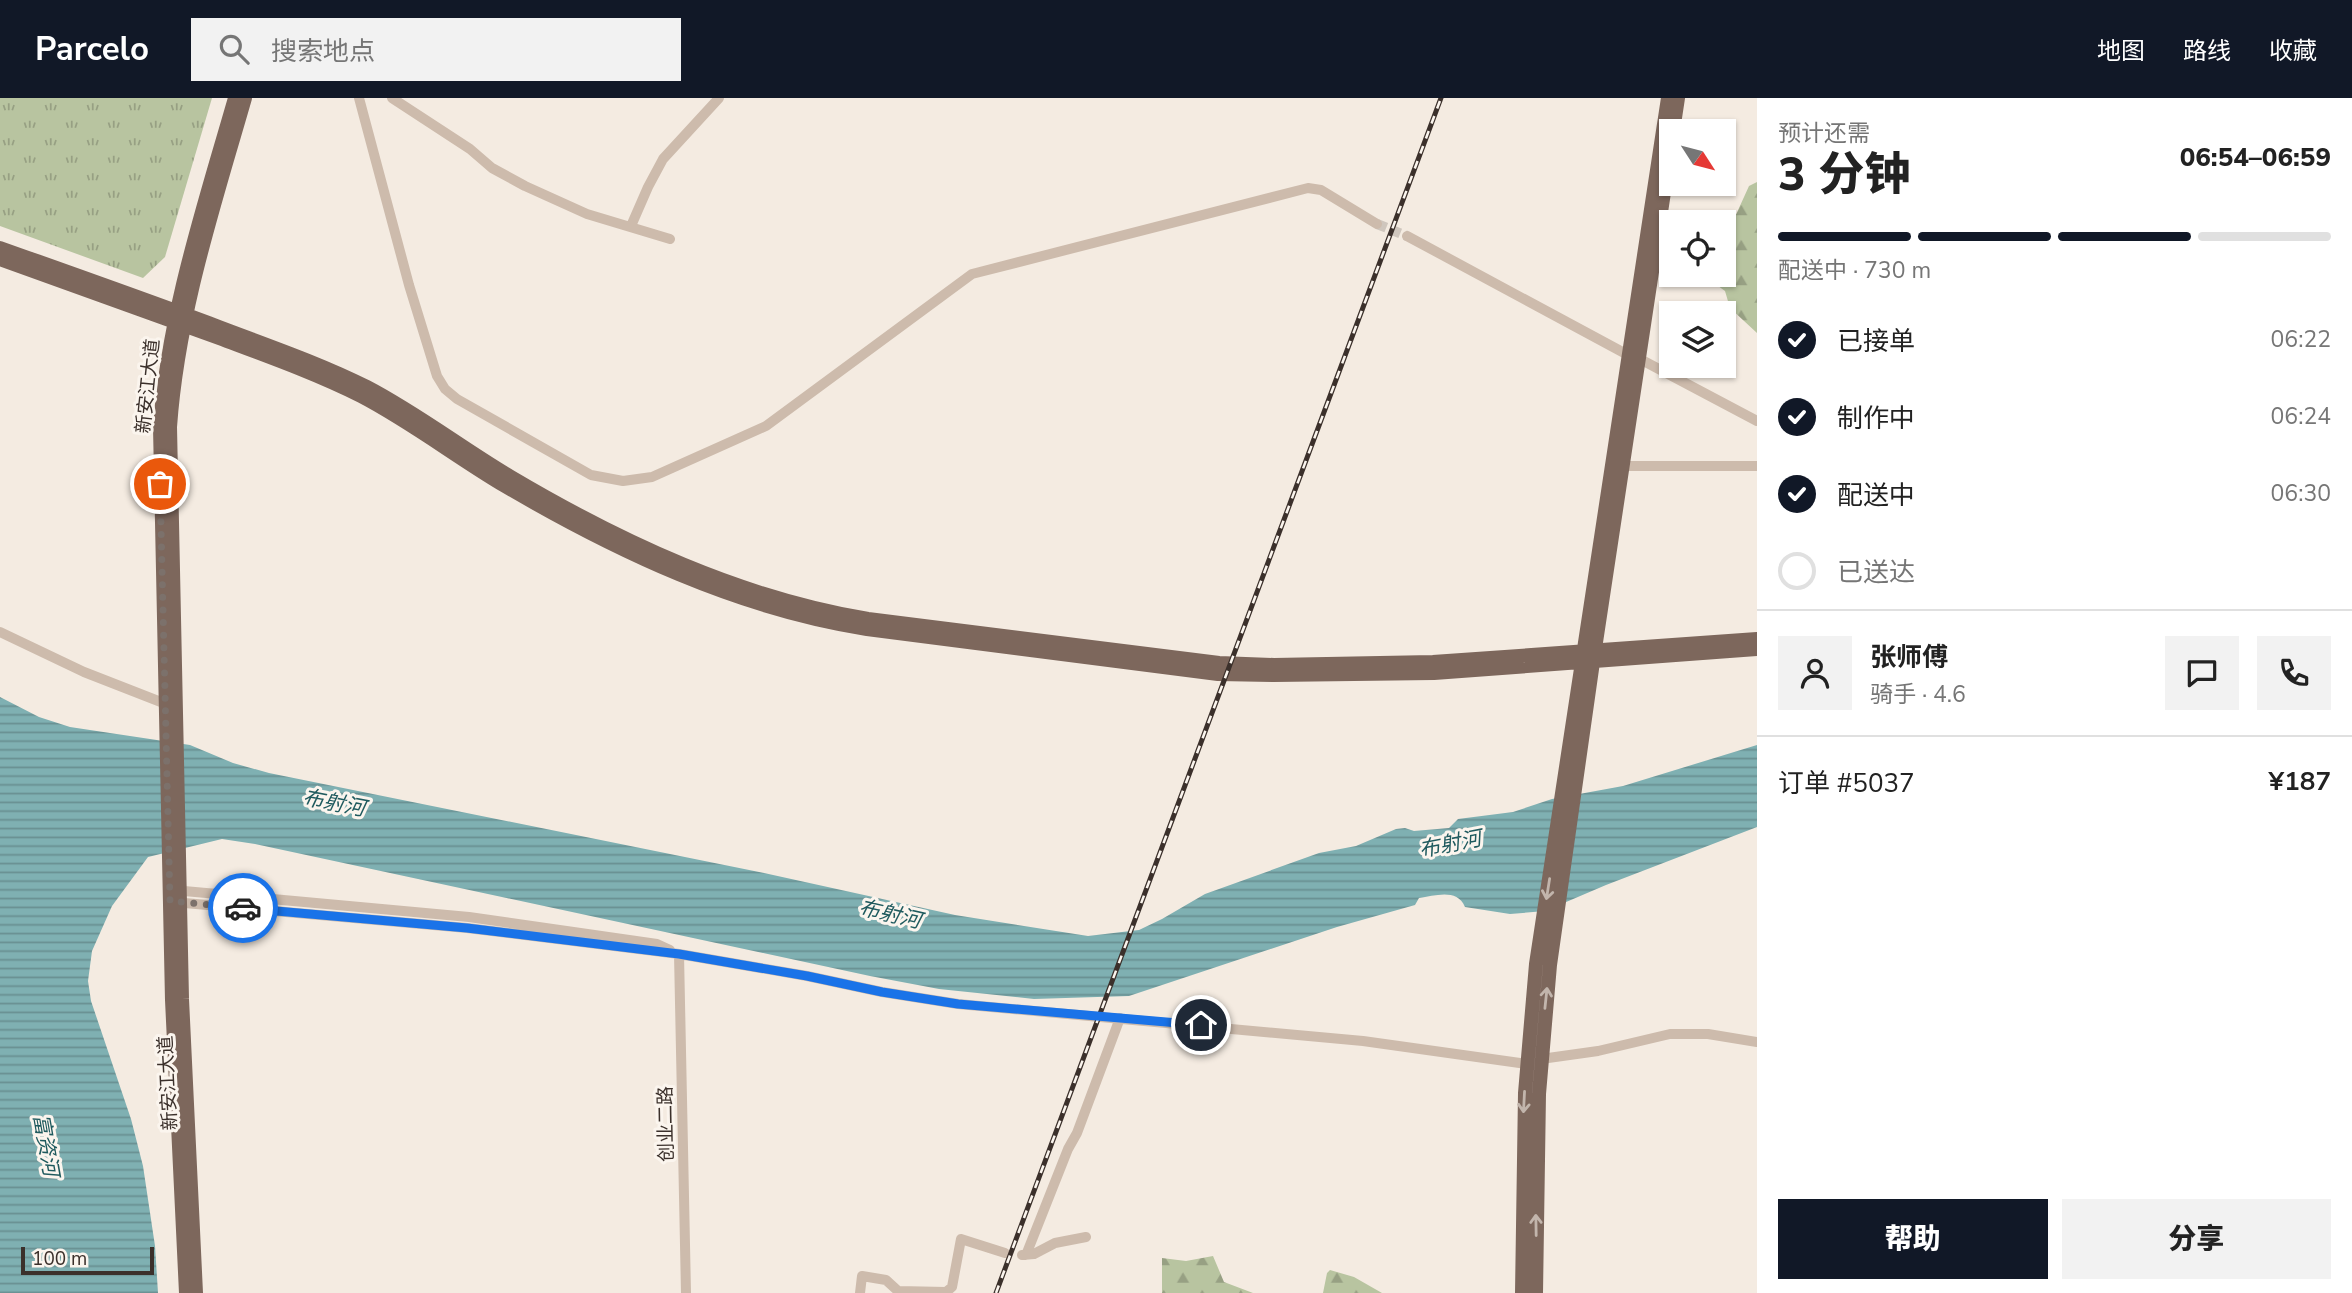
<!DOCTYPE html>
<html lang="zh">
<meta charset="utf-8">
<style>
:root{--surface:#fff;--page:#f2f2f2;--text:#222;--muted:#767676;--line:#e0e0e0;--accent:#111827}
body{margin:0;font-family:"Nunito Sans","Noto Sans SC",sans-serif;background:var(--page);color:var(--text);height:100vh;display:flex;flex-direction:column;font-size:26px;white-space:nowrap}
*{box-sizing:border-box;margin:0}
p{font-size:23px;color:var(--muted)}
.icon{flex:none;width:38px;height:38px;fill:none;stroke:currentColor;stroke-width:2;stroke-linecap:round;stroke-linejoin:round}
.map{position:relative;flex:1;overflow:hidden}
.sheet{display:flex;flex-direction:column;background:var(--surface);width:595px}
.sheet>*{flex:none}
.needle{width:46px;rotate:126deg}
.fabs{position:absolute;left:1659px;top:21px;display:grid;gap:14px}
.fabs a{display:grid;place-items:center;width:77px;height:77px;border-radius:0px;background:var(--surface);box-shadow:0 2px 5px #0004;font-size:35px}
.scale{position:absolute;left:21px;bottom:18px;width:133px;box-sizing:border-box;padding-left:7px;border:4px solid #3b302b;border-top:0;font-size:19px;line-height:24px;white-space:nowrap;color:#3b302b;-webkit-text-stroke:5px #fbf5ee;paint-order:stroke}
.pin{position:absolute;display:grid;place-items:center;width:60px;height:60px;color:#fff;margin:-30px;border:4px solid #fff;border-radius:50%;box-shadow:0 2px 7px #0007}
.courier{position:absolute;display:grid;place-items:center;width:70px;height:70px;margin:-35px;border:5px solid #1a73e8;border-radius:50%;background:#fff;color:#222;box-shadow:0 2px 9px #0007}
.head em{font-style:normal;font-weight:800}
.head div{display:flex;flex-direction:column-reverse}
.head{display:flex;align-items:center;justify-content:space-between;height:119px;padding:0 21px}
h1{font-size:46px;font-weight:800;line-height:52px}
.bar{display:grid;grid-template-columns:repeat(4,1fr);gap:10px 7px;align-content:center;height:84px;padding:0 21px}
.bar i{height:9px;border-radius:5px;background:var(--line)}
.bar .selected{background:var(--accent)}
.bar p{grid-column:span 4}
.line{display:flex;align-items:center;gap:18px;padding:0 21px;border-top:2px solid var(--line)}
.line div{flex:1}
.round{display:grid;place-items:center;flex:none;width:74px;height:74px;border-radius:0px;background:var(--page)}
ol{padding:0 21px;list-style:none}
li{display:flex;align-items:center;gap:21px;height:77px}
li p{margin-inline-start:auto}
li .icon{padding:7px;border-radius:50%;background:var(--accent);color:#fff;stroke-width:4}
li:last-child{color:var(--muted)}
li i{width:38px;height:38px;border:4px solid var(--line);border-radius:50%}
.button{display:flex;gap:14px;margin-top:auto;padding:14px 21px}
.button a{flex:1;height:80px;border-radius:0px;background:var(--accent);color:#fff;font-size:28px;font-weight:800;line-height:80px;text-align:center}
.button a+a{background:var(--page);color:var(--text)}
header{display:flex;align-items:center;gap:42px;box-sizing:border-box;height:98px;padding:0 35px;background:var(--accent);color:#fff}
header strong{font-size:33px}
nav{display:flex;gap:38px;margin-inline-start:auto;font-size:24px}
.search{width:490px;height:63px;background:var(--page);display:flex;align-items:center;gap:18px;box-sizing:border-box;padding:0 24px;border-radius:0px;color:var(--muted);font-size:26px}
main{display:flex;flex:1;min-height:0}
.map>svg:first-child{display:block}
</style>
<header>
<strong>Parcelo</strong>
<div class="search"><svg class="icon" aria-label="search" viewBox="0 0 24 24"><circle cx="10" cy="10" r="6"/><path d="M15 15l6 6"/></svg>搜索地点</div>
<nav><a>地图</a><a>路线</a><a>收藏</a></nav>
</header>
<main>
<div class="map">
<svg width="1757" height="1195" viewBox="0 0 1757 1195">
<defs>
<pattern id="forest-firs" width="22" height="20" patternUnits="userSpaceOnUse" patternTransform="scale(1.75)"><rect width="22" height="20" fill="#b8c4a0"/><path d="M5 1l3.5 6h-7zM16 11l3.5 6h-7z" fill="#97a083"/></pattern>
<pattern id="park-tufts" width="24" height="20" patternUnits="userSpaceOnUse" patternTransform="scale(1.75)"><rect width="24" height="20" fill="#b8c4a0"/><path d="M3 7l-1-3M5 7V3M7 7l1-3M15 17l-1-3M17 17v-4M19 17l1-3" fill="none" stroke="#97a083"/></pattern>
<pattern id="water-rules" width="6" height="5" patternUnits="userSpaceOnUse" patternTransform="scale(1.75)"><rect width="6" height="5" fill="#7fb0b2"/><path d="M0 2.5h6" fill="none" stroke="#699091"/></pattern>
</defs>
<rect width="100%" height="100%" fill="#f4ebe1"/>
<path fill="url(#forest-firs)" d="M1757 84V235L1730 210 1725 193 1703 177H1724V131L1729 132 1749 88Z
M1213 1158 1224 1184 1253 1195H1162V1160L1186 1163Z
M1330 1172 1354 1179 1382 1195H1323L1327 1175Z"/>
<path fill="url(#park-tufts)" d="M0 0H212L165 159 143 180 0 128Z"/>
<path fill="url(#water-rules)" d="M0 599 39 619 70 629 190 647 233 665 269 675 764 775 955 817 1088 838 1139 832 1162 821 1205 796 1319 755 1356 748 1396 731 1405 730 1414 733 1449 730 1458 721 1513 714 1552 701 1623 688 1757 647V729L1606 787 1545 813 1510 816 1465 809C1457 790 1435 798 1419 800L1415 807 1337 829 1129 898 1034 901 939 891 870 878 255 746 222 741 148 759 112 808 92 853 88 883 91 903 131 1021 143 1068 155 1148 158 1195H0Z"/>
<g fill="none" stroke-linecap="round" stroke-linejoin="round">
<path stroke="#cfc6bd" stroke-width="10" stroke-dasharray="10 5" stroke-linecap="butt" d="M1377 126 1407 138"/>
<path stroke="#cdbbac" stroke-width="10" d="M359 0 409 187 437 278 445 291 457 301 591 377 623 383 652 379 766 328 972 176 1308 90 1321 92 1377 126
M392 0 470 51 492 70 525 88 587 116 670 141
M631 128 648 89 663 61 719 0
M1407 138 1628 257
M1638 260 1757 323
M1622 368H1757
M0 534 84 574 166 606
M173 792 469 819 657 846 670 852
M173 804 467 830 679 856 807 878 882 894 958 906 1363 943 1527 966
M679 856 686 1195
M1541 961 1598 953 1670 936H1708L1757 944
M1022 1157 1034 1156 1055 1145 1086 1139
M1026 1157 1068 1051 1077 1035 1120 920
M860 1195 862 1178 886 1182 898 1193 946 1194 952 1189 961 1141 1005 1155"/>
<path stroke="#7d675c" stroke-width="14" d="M1673 33 1678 0
M0 150C73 176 147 202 219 229 269 248 319 265 367 289 417 315 462 350 511 379 621 444 741 500 868 521L1219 565 1274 567 1433 564 1757 541
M0 161C73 187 146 213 219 240 267 258 315 275 361 298 411 324 456 359 505 388 616 453 738 511 867 531L1218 576 1274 577 1434 575 1757 551
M186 1195 172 902 160 329C168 216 204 108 235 0
M196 1195 182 901 170 329C178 216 214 108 245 0
M1522 1195 1525 995 1536 866 1668 0
M1536 1195 1539 996 1550 867 1593 564 1671 48"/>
<defs>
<path id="rail" d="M996 1195 1441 0"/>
</defs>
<use href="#rail" stroke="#3b302b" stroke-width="5"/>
<use href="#rail" stroke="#fbf5ee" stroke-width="2.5" stroke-dasharray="8" stroke-linecap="butt"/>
</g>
<defs><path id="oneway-shaft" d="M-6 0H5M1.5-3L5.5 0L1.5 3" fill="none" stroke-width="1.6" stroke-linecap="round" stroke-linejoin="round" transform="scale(1.75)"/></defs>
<g stroke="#c2b5ac">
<use href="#oneway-shaft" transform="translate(1548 791) rotate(99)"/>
<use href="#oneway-shaft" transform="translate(1546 900) rotate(-84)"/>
<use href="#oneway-shaft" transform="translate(1524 1004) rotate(93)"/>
<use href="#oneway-shaft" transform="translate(1536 1127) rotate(-91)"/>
</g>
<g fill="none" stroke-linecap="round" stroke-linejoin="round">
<path stroke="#7c716b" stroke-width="7" stroke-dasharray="0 12.6" d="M160 386 170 803 243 810"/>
<path stroke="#1a73e8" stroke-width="9" d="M243 810 467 830 679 856 807 878 882 894 958 906 1201 927"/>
</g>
<g text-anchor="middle" stroke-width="6" stroke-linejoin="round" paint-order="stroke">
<g font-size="19" fill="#3b302b" stroke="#fbf5ee">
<text transform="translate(147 288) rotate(-84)" y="7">新安江大道</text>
<text transform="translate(167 985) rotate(-93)" y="7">新安江大道</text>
<text transform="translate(665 1026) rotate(-91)" y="7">创业二路</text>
</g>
<g font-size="21" font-style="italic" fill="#1f5a5e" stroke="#fbf5ee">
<text transform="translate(334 705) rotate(11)" y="7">布射河</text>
<text transform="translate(1450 746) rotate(-11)" y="7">布射河</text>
<text transform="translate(890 816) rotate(13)" y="7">布射河</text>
<text transform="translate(46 1047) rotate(80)" y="7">富资河</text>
</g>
</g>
</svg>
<div class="fabs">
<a><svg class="needle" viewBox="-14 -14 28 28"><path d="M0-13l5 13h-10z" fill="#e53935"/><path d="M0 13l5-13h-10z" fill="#767676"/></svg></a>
<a><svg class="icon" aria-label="locate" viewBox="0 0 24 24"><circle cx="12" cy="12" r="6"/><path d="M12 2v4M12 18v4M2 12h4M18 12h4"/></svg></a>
<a><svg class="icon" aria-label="layers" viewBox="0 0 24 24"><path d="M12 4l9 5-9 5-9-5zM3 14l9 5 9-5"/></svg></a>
</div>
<div class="scale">100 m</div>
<div class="pin" style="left:160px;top:386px;background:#ea580c"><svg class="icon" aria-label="bag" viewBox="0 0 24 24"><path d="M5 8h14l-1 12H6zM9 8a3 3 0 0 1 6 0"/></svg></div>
<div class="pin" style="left:1201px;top:927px;background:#1f2937"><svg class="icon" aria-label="home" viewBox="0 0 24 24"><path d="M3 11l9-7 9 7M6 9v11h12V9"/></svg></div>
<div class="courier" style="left:243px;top:810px"><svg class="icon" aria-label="car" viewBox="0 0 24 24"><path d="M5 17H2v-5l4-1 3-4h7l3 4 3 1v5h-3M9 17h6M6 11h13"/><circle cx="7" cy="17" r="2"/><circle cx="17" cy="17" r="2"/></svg></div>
</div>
<section class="sheet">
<div class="head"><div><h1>3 分钟</h1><p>预计还需</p></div><em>06:54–06:59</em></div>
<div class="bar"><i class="selected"></i><i class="selected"></i><i class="selected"></i><i></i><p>配送中 · 730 m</p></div>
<ol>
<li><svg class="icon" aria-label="check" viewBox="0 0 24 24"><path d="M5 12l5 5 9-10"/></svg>已接单<p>06:22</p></li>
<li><svg class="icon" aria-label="check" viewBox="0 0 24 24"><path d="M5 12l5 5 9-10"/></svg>制作中<p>06:24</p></li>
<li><svg class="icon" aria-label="check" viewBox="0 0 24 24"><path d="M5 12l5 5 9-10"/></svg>配送中<p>06:30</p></li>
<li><i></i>已送达</li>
</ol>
<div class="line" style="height:126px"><a class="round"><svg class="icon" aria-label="person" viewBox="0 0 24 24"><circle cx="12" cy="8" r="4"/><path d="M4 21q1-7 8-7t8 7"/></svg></a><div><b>张师傅</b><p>骑手 · 4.6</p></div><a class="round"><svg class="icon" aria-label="chat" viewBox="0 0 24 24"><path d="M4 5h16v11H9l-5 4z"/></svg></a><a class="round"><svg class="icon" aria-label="phone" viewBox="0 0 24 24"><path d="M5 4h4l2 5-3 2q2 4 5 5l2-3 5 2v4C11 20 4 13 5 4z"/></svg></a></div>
<div class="line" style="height:91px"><div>订单 #5037</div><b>¥187</b></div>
<div class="button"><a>帮助</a><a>分享</a></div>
</section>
</main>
